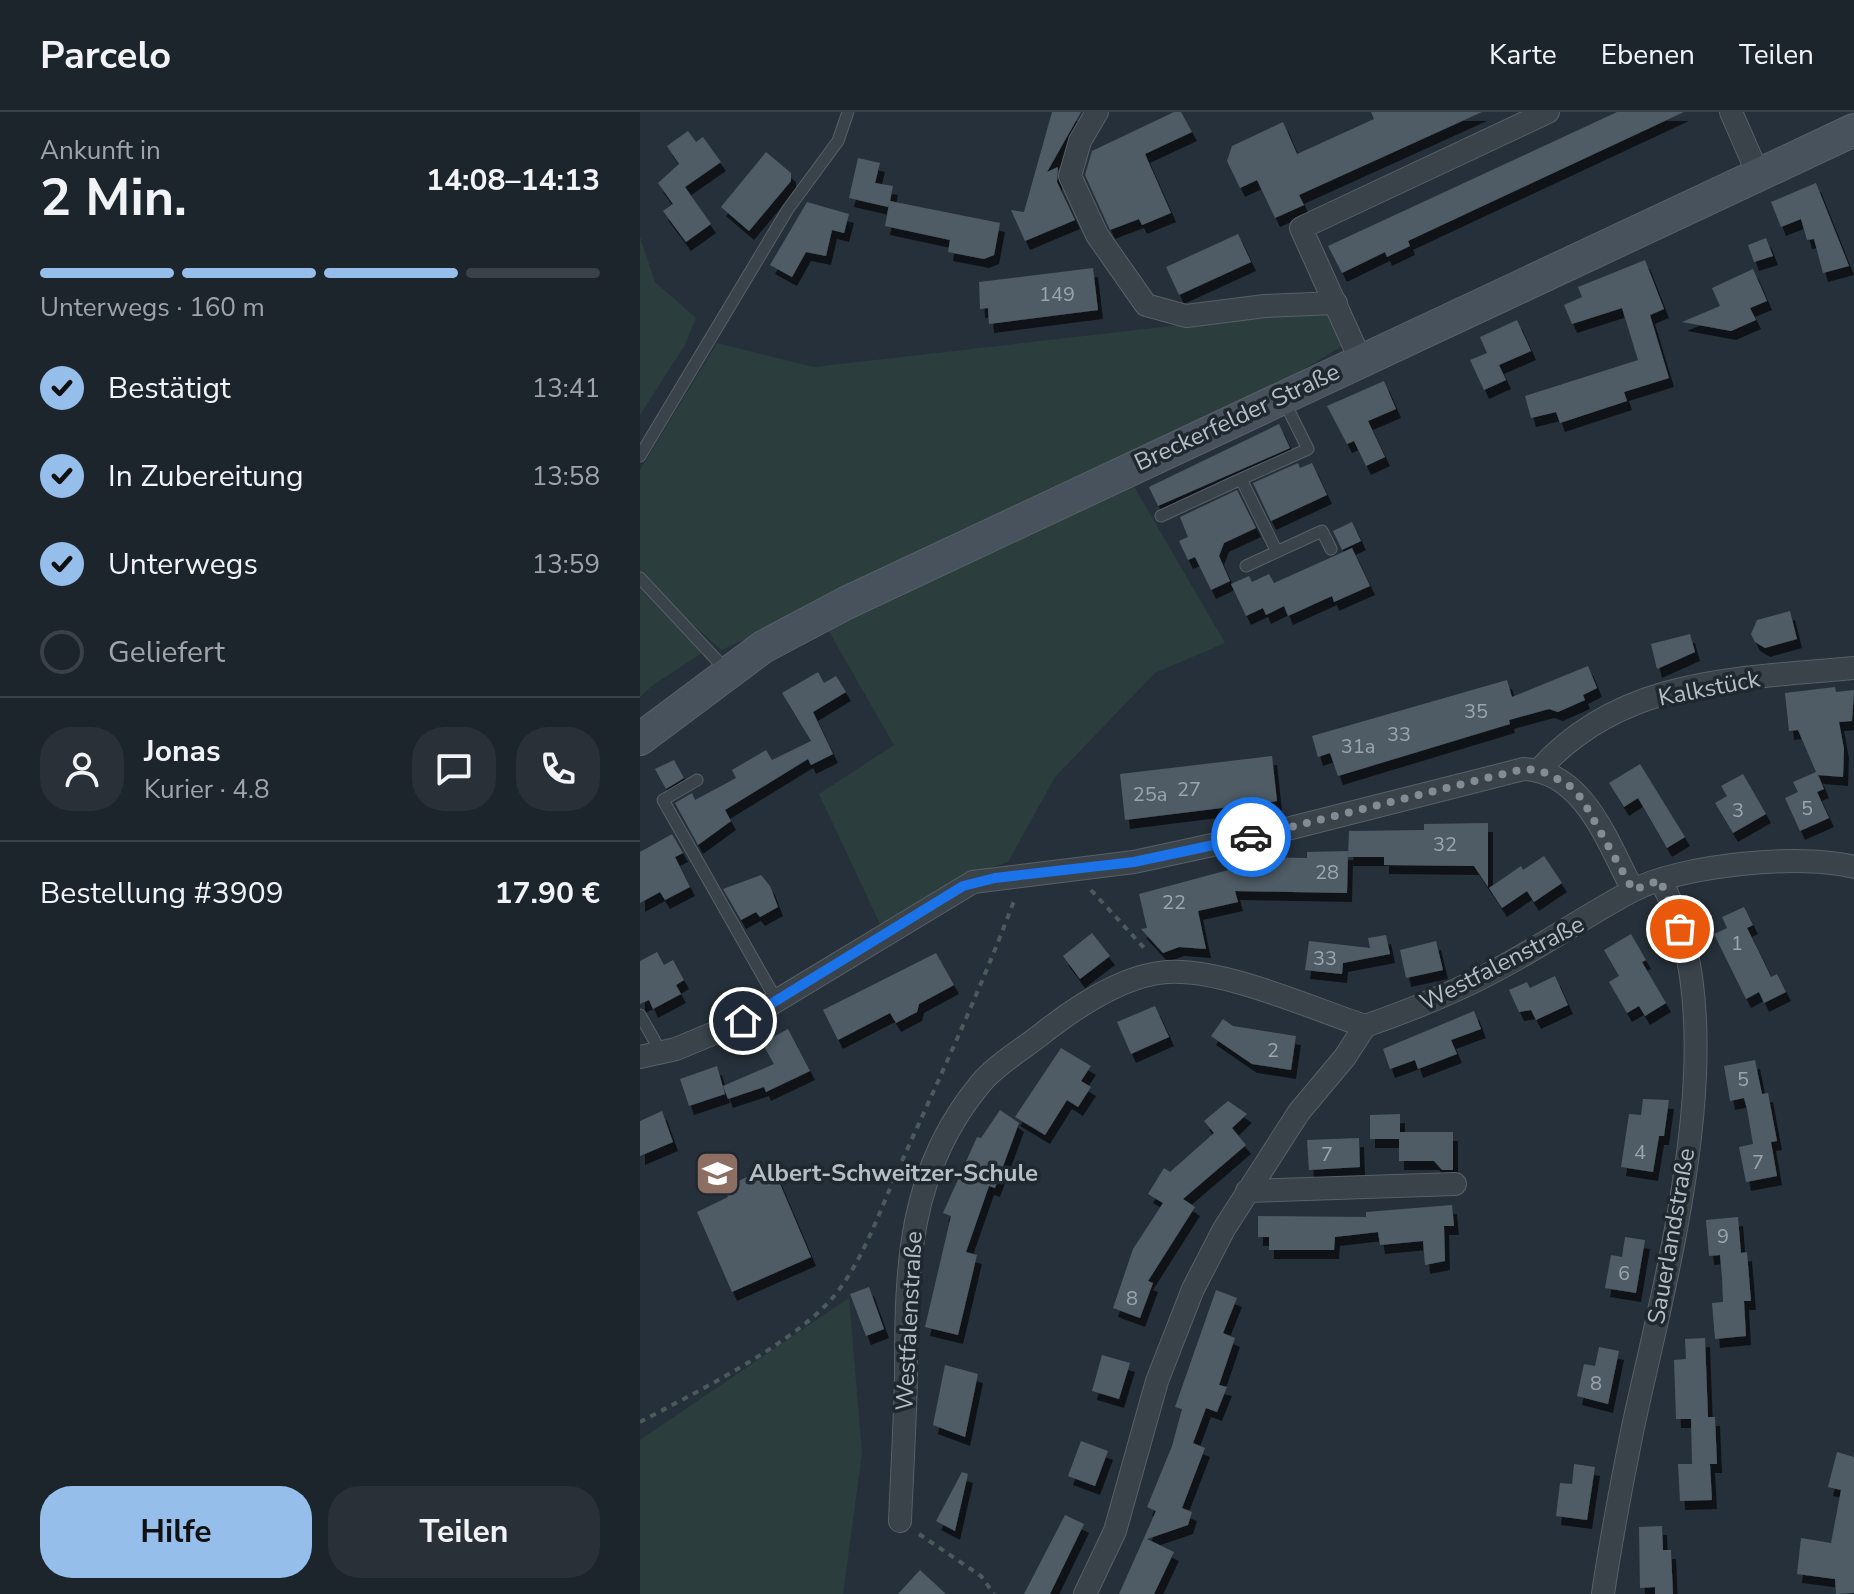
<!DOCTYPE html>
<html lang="de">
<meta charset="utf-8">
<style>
:root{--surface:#1c242c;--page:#293038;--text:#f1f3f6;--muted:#a0a4a9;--line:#3a4148;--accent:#95beeb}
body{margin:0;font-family:"Nunito Sans",sans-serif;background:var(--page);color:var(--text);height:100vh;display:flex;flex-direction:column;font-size:30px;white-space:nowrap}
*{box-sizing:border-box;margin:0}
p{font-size:26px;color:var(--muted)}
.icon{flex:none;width:44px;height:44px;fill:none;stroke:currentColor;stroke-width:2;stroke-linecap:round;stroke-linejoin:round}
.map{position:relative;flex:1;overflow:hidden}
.drawer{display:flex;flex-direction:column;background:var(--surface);width:640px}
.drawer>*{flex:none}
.pin{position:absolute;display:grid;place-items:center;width:68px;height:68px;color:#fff;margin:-34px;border:4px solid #fff;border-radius:50%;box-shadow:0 2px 8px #0007}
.courier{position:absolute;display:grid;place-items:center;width:80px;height:80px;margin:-40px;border:6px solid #1a73e8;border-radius:50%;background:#fff;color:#222;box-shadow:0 2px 10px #0007}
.headline em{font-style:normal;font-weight:700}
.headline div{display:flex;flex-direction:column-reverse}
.headline{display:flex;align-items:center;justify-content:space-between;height:136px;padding:0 40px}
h1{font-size:52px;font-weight:700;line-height:60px}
.bar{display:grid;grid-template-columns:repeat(4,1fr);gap:12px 8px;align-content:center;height:96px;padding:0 40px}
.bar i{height:10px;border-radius:6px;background:var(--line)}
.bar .current{background:var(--accent)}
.bar p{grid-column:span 4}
.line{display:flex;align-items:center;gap:20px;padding:0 40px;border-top:2px solid var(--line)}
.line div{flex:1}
.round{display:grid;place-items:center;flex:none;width:84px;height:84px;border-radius:32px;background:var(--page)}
ol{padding:0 40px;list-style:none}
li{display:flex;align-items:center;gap:24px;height:88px}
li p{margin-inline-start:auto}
li .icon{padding:8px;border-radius:50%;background:var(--accent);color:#111;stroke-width:4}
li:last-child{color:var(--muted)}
li i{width:44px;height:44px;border:4px solid var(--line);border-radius:50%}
.primary-button{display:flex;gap:16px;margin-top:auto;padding:16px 40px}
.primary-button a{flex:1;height:92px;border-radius:32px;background:var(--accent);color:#111;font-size:32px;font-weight:700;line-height:92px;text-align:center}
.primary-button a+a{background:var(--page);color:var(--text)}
header{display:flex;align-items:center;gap:48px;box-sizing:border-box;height:112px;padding:0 40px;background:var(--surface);border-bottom:2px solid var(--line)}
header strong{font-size:38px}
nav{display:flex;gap:44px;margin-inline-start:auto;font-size:28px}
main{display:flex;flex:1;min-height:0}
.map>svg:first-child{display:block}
</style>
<header>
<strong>Parcelo</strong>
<nav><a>Karte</a><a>Ebenen</a><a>Teilen</a></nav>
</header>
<main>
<section class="drawer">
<div class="headline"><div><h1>2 Min.</h1><p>Ankunft in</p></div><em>14:08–14:13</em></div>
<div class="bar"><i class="current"></i><i class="current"></i><i class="current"></i><i></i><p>Unterwegs · 160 m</p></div>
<ol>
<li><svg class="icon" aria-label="check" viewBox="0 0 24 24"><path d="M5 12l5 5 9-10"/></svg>Bestätigt<p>13:41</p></li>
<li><svg class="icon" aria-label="check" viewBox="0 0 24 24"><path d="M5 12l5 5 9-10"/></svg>In Zubereitung<p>13:58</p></li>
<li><svg class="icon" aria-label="check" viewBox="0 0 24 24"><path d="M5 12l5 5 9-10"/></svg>Unterwegs<p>13:59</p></li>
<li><i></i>Geliefert</li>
</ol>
<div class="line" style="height:144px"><a class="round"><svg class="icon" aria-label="person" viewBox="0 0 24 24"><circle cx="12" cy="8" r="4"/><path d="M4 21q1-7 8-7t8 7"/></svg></a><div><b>Jonas</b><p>Kurier · 4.8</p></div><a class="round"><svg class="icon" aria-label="chat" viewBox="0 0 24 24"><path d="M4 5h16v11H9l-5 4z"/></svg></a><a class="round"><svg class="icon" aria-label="phone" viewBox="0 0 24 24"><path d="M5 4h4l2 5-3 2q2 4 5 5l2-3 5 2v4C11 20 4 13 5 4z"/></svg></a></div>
<div class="line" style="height:104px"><div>Bestellung #3909</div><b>17.90 €</b></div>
<div class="primary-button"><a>Hilfe</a><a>Teilen</a></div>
</section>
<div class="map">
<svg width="1214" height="1482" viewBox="0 0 1214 1482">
<defs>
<filter id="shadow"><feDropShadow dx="5" dy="9" stdDeviation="0" flood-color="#0009"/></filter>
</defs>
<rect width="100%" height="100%" fill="#26303a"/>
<path fill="#2b3e3d" d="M0 125 15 170 56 206 45 233 0 303Z
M689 196 704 233 659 260 82 538 0 467V358L77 231 174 255Z
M492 371 585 531 515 561 415 665 368 750 318 766 240 812 179 682 254 633 187 516Z
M0 476 62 541 13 573 0 585Z
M209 1186 222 1341 203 1482H0V1328Z"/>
<path fill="#4f5b65" filter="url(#shadow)" d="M412 0H441L407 60 418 55 417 70 435 108 385 129 371 98 384 100Z
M534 0H541L552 20 505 42 531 101 502 113 499 107 470 118 445 63 452 39Z
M731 0H842L659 83 664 93 635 106 617 68 600 76 587 49 592 34 643 10 657 42 734 7Z
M977 0H1044L785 121 768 129 770 134 747 145 745 140 702 161 688 134Z
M48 19 56 30 63 25 81 50 45 75 71 112 46 130 23 99 33 92 18 71 39 52 27 34Z
M126 40 151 61V69L109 119 81 95Z
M218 46 240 51 235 71 253 74 250 89 360 111 354 143 344 147 308 140 310 128 245 114 249 92 248 95 209 86Z
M1176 71 1209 154 1183 161 1174 127 1167 128 1161 107 1141 115 1131 90Z
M167 90 209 102 204 121 192 118 186 144 166 140 152 165 130 153Z
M598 122 611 150 539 183 526 155Z
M1126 126 1133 144 1114 150 1108 133Z
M1005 148 1024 197 1010 203 1029 266 984 280 987 289 920 311 916 300 891 306 885 284 998 248 982 196 932 212 924 193 942 185 938 175Z
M453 156 458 198 349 212 348 196 340 197 339 170Z
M1113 157 1127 189 1110 196 1116 208 1091 219 1042 210 1080 194 1072 176Z
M877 208 891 239 859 253 866 268 844 278 830 248 847 241 840 225Z
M744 269 756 297 728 309 745 345 726 354 714 329 707 332 687 294Z
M639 312 650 336 518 394 509 375Z
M658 351 660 356 672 351 687 383 631 409 613 371Z
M597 378 616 416 584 431 579 444 590 469 571 478 555 445 548 448 539 429 548 425 540 405Z
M712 410 721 429 702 438 693 419Z
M712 436 730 474 694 490 692 484 648 504 644 494 626 503 623 496 606 504 591 472 609 464 612 470 629 462 634 471Z
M1150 499 1157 527 1125 536 1115 530 1111 522 1117 508Z
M1050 522 1055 540 1017 557 1011 532Z
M948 554 957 576 943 583 945 588 918 600 909 597 869 608 870 612 698 664 690 641 678 645 672 624 867 568 872 585Z
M178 560 184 571 196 564 206 580 173 600 193 642 171 653 168 647 85 698 91 709 58 733 35 691 52 681 55 688 96 666 92 658 126 638 132 648 171 629 142 581Z
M1195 575 1196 580 1214 578 1212 609 1199 610 1204 637 1203 665 1178 663 1184 677 1177 680 1189 706 1160 719 1145 686 1158 680 1153 670 1176 660 1158 618 1149 619 1145 581Z
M632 644 637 689 485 708 480 662Z
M34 648 44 666 26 677 15 657Z
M1000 652 1045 725 1027 736 998 686 984 695 969 671Z
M1103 662 1126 702 1093 721 1075 691 1087 684 1081 674Z
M848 711V775L834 754 744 753V745H708L709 719 784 718V712Z
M32 722 43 741 35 745 50 775 25 788 20 780 0 791V740Z
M708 739 707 781 595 779 598 790 558 799 566 837 539 835 523 841 501 817 507 816 499 782 603 754V745L667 746V740Z
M904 744 922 771 894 790 887 779 862 796 849 776 881 754 883 758Z
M121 763 130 774 138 795 120 805 116 800 101 808 83 777Z
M1104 795 1113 813 1107 816 1119 840 1131 865 1137 862 1146 880 1124 891 1119 880 1106 887 1074 822 1087 816 1082 805Z
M452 821 470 844 440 867 423 844Z
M991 822 1006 848 1002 850 1026 891 1005 904 999 894 987 901 969 870 979 864 964 838Z
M746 823 750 842 703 851 702 862 665 858 669 829 730 836 728 826Z
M796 829 803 858 766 866 760 838Z
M17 840 24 853 33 848 44 868 36 873 41 882 13 897 9 888 0 892V849Z
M296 841 314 873 279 892 277 900 256 911 250 901 198 928 183 898Z
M915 864 928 893 896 908 891 898 879 900 869 878 887 870 890 876Z
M515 894 529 925 491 942 477 910Z
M834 899 841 917 811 928 817 942 778 957 775 948 750 957 743 937Z
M583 907 593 914 656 924 651 958 612 952 571 924Z
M148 917 170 959 126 980 124 975 88 987 83 974 134 952 122 931Z
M421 936 451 954 441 969 451 975 438 995 427 988 405 1023 375 1005Z
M1115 948 1122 982 1128 981 1137 1029 1131 1030 1137 1064 1106 1070 1099 1035 1113 1032 1107 997 1104 986 1090 989 1084 954Z
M77 954 85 982 49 994 40 967Z
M1003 987 1029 988 1024 1024H1019L1013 1060 981 1055 989 1002 1001 1003Z
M588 989 607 1002 592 1016 606 1033 543 1087 555 1095 508 1169 513 1171 500 1206 473 1196 493 1137 523 1091 508 1082 524 1056 530 1060 574 1021 564 1009Z
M360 998 379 1011 355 1076 349 1074 326 1140 337 1143 318 1223 285 1215 311 1104 303 1101 337 1025 341 1026Z
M22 999 33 1030 0 1044V1009Z
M760 1002V1020H813V1058H802L794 1049H759V1027H730V1003Z
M719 1026 720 1055 669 1058 667 1028Z
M132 1053 171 1145 92 1180 57 1100 88 1085 84 1076Z
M812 1093 814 1114H804L805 1149 785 1153 783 1129 740 1133 738 1120 695 1125 694 1138H629V1125H618V1104L726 1105V1100Z
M1098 1105 1101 1141 1107 1140 1111 1189H1104L1106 1224 1075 1227 1072 1191 1083 1190 1082 1165 1080 1143 1069 1144 1066 1108Z
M985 1125 1005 1128 996 1181 965 1176 971 1143 982 1145Z
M229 1175 244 1217 226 1224 210 1182Z
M576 1178 597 1186 583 1221 595 1226 579 1273 587 1275 577 1300 566 1296 553 1331 565 1336 542 1396 552 1400 548 1413 507 1427 534 1440 514 1482H479L516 1399 507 1395 532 1334 542 1297 535 1295Z
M1065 1226 1068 1305H1075L1077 1352H1070L1072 1388 1040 1389 1038 1352H1052L1051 1307H1036L1034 1248 1046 1247 1045 1227Z
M959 1235 979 1239 968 1292 937 1284 944 1252 955 1254Z
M462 1243 490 1251 479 1287 452 1279Z
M305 1253 338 1262 325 1325 293 1313Z
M441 1329 468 1339 455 1374 428 1364Z
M1197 1340 1214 1345V1481L1196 1482 1195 1467 1157 1462 1161 1426 1191 1431 1201 1378 1188 1375Z
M934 1352 955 1355 947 1408 916 1404 920 1371 932 1372Z
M322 1360 328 1362 315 1419 296 1409Z
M425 1403 444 1412 410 1482H384Z
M1022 1414 1023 1438H1031L1033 1482H1015V1475L1000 1476 999 1415Z
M280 1458 306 1482H258Z"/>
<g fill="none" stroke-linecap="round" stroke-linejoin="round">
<defs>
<path id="service" d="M0 344 148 97 198 29 208 0
M521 404 601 367
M637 440 601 367 668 337 644 289
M606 454 682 419 691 437
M0 466 87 559
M57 668 23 688 137 889
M0 903 21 940"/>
<path id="minor" d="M457 0 440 29 430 64 457 123 506 193 546 204 625 194 696 191
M1091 0 1118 62
M720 247 661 116 908 0
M899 658C982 565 1099 567 1214 556
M0 945 36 937 103 909 333 770 494 750 651 716 884 657C945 660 968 732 993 778
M607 1079 815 1072
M260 1409C262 1361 265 1312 266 1263 266 1155 268 1058 341 971 357 952 383 937 403 921 436 895 483 863 527 860 582 856 671 896 725 914 768 899 809 883 849 862 898 837 943 805 992 779 1039 753 1162 741 1214 755
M445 1482 475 1419 517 1269 553 1177 584 1117 659 1000 705 945 725 914
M963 1482C971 1426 982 1370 993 1315 1025 1166 1100 906 1020 768"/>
<path id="secondary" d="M0 627 123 535 206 491 1214 18"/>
</defs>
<use href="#service" stroke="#586068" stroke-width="13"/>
<use href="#minor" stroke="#586068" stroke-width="24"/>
<use href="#secondary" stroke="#586068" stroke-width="34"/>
<path stroke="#4a5b5c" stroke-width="4" stroke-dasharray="6 6" stroke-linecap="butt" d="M451 778 507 839
M0 1310C55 1281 142 1237 185 1194 219 1160 238 1103 257 1060 298 969 340 880 375 786
M279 1422 341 1464 354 1482"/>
<use href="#service" stroke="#3a424a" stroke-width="11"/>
<use href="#minor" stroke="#3a424a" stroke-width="22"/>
<use href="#secondary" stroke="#48525d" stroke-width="32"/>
</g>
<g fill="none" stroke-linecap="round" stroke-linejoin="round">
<path stroke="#838c95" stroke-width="8" stroke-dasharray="0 14.4" d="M611 725 842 667 884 657 899 658 928 672 942 687 993 778 1020 768 1040 817"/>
<path stroke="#1a73e8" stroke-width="10" d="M103 909 323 774 355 766 494 750 611 725"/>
</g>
<defs>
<symbol id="school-square" viewBox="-11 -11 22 22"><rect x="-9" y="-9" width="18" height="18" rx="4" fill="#8d6e63" stroke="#1f272f"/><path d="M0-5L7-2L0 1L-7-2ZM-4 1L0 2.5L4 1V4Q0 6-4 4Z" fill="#fff"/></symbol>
</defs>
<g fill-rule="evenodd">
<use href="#school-square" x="52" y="1036" width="51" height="51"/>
</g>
<g text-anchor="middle" stroke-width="7" stroke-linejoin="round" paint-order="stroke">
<g font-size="20" fill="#9ca4ae">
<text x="417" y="189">149</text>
<text x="836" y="606">35</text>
<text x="759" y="629">33</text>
<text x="718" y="641">31a</text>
<text x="549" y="684">27</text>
<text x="510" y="689">25a</text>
<text x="1167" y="703">5</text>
<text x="1098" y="705">3</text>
<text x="805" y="739">32</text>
<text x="687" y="767">28</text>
<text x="534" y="797">22</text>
<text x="1097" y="838">1</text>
<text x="685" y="853">33</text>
<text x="633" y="945">2</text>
<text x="1103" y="974">5</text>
<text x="1000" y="1047">4</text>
<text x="687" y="1049">7</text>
<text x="1118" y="1057">7</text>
<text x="1083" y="1131">9</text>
<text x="984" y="1168">6</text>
<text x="492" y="1193">8</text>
<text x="956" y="1278">8</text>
</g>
<g font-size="24" fill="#b5bdc6" stroke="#1f272f">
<text transform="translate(597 305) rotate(-25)" y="8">Breckerfelder Straße</text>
<text transform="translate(1069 576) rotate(-11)" y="8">Kalkstück</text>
<text transform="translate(862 851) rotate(-27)" y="8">Westfalenstraße</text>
<text transform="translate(1031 1124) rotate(-80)" y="8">Sauerlandstraße</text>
<text transform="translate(269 1209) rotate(-87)" y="8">Westfalenstraße</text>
</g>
<g font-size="24" font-weight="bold" fill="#b5bdc6" stroke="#1f272f" text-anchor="start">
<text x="109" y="1069">Albert-Schweitzer-Schule</text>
</g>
</g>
</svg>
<div class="pin" style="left:1040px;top:817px;background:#ea580c"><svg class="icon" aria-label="bag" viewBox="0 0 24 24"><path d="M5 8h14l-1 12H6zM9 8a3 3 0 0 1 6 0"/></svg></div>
<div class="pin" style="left:103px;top:909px;background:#1f2937"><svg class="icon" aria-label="home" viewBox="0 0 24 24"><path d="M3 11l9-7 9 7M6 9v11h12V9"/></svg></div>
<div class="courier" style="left:611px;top:725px"><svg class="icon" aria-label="car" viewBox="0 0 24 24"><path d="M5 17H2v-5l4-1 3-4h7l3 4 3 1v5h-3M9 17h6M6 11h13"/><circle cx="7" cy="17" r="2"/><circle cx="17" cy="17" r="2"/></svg></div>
</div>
</main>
